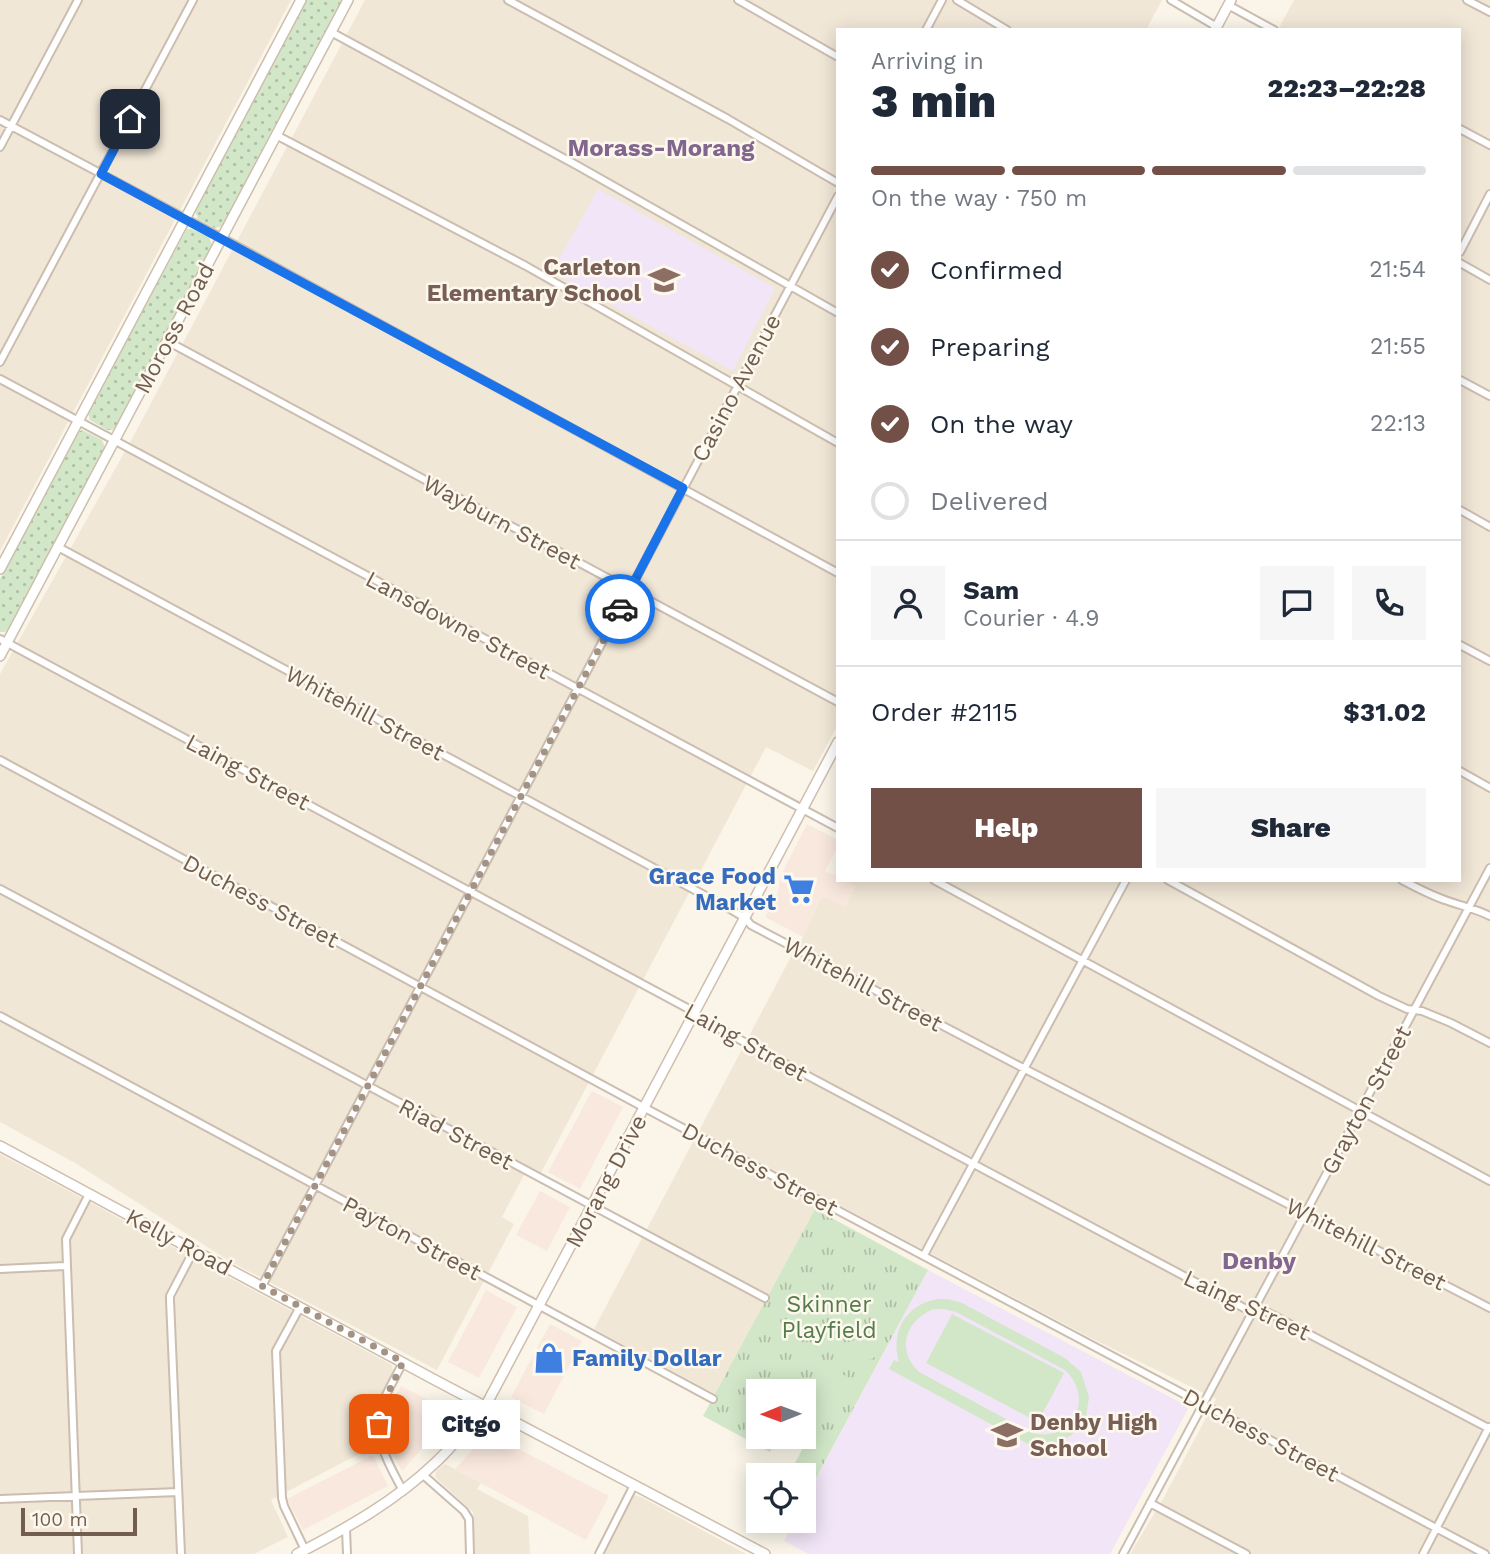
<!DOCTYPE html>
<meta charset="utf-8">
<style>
:root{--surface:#fff;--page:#f6f6f7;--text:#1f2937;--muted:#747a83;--line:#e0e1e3;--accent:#724f47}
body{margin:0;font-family:"Work Sans",sans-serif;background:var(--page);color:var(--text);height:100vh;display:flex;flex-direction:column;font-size:26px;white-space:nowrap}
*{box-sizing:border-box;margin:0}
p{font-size:23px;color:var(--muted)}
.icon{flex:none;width:38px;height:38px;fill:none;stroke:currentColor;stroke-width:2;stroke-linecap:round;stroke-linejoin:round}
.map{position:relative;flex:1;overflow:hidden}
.drawer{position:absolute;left:836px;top:28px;width:625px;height:854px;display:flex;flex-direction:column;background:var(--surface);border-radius:0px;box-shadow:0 4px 18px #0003}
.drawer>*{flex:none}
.needle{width:46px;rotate:269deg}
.tools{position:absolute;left:746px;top:1379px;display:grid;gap:14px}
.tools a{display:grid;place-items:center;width:70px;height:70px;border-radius:0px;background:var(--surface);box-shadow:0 4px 18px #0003;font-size:35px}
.scale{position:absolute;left:21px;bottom:18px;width:116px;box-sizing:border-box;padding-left:7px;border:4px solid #725e4f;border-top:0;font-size:19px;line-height:24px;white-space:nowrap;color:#725e4f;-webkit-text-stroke:5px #fdf8ee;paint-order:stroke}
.pin{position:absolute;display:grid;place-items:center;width:60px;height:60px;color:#fff;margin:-30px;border-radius:14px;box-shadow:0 4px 10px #0006}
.courier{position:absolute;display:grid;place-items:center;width:70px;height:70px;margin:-35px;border:5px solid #1a73e8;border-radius:50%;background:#fff;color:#222;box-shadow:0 2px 9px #0007}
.bubble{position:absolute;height:49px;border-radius:0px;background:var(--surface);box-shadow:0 4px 18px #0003;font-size:23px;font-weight:800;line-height:49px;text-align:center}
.headline em{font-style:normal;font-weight:800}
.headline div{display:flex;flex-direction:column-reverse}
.headline{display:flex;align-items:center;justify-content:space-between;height:119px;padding:0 35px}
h1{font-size:46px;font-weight:800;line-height:52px}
.bar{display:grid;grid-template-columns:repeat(4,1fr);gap:10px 7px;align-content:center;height:84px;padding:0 35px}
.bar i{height:9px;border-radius:5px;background:var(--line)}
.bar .current{background:var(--accent)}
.bar p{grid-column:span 4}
.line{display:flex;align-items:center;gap:18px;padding:0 35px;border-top:2px solid var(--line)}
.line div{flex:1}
.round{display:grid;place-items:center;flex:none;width:74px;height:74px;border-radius:0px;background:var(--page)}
ol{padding:0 35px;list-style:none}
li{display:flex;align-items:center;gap:21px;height:77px}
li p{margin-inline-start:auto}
li .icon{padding:7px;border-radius:50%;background:var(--accent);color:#fff;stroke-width:4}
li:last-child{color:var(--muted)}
li i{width:38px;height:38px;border:4px solid var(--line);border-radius:50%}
.action{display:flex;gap:14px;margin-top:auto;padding:14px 35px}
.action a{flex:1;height:80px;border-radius:0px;background:var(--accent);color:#fff;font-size:28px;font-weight:800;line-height:80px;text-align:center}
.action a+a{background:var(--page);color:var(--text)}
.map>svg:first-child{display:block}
</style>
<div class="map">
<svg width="1490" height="1554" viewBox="0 0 1490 1554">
<defs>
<pattern id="grass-dots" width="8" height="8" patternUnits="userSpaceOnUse" patternTransform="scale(1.75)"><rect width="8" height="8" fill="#d2e7c8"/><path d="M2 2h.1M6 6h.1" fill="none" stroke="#afbea5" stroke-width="1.8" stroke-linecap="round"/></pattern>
<pattern id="park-tufts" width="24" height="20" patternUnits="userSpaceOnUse" patternTransform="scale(1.75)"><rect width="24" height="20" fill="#d2e7c8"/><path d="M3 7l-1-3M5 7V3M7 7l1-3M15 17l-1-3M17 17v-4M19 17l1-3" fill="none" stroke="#afbea5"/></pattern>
</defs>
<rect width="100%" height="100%" fill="#faf5e8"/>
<path fill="#f1e7d7" d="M0 0H291L0 551Z
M365 0H1162L1146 30H838V724L813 771 766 747 541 1173 528 1167 502 1217 514 1224 437 1370 231 1262 75 1163 0 1122V674L133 437Z
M1294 0H1490V1554H1130L1163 1499 1216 1399 1091 1338 822 1196 715 1394 594 1329 793 953 795 954 822 896 846 906 855 886 844 880H1460V30H1278Z
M0 1154 392 1365 393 1371 375 1407 376 1445 271 1500 288 1537 254 1554H0Z
M445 1464 481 1483 477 1489 528 1516 530 1554H475L473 1512 435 1477 436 1471Z
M635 1495 643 1498 746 1554H603L605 1546 630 1498Z"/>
<path fill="#f9e8dd" d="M807 824 838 840V846L825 871 838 877V880H844L856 886 846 907 822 896 803 937 765 917 778 893 781 875Z
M592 1091 623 1107 580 1189 548 1172Z
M540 1191 570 1207 547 1251 516 1235Z
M486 1290 517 1307 479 1378 448 1362Z
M550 1324 582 1341 544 1414 511 1397Z
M401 1386 454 1413 402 1471 389 1447 388 1410Z
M488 1433 609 1496 586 1540 455 1469Z
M373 1455 388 1486 303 1530 287 1499Z"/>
<path fill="#f1e5f7" d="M598 189 775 288 733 371 552 272Z
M928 1270 1189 1407 1110 1554H809L784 1541 794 1521H803V1503Z"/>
<path fill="url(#grass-dots)" d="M307 0H342L223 226 215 228 198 219 195 211Z
M187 229H192L209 237 212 245 117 425 112 430H107L90 420 88 413Z
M82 430 102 440 105 447 10 628 5 632H0V579L77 433Z"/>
<path fill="url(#park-tufts)" d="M815 1209 928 1270 816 1478 794 1465 805 1444 793 1437H803V1391H758V1437H777L770 1452 703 1416Z"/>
<path fill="#d2e7c8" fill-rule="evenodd" d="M938 1299H948L962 1303 1065 1358 1081 1372 1089 1397 1086 1417 1072 1435 1053 1444 1057 1447 1052 1457 889 1369 894 1360 899 1362C890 1332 906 1304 938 1299ZM934 1309H944L956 1312 1065 1370C1095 1398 1073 1443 1032 1433L919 1372C896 1351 905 1320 934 1309Z
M952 1314 1064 1373 1038 1422 926 1363Z
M867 1334 877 1356 844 1372 834 1349Z
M845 1375 855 1397 822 1412 812 1390Z"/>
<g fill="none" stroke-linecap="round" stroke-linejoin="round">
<defs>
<path id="street" d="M508 0 728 119 838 183
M738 0 838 57
M957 0 1007 30
M1171 0 1217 27
M1467 0 1490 12
M1228 5 1274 30
M926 30 942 0
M331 32 578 166 838 313
M0 120 222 238 838 573
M1460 129 1490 145
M276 135 526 266 838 443
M0 147 78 0
M1460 252 1490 194
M1460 263 1490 280
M167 341 838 702
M0 362 193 0
M0 379 838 828
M1460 380 1490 396
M1460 510 1490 527
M58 547 730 909 745 918 751 925 1025 1069 1490 1308
M0 639 687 1008 701 1019 1246 1309 1263 1310 1490 1429
M1460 645 1490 661
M0 760 645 1108 1485 1554
M1460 771 1490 788
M934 880 1490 1181
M1168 880 1379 996 1407 1009 1422 1011 1451 1023 1490 1043
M1402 880C1417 888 1432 896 1448 901 1462 906 1476 909 1490 916
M0 889 765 1298
M0 1016 713 1399
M924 1255 1126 880
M0 1269 65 1266
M262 1286 838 196
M300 1307 276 1351 282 1498 284 1506 305 1550
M403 1362C396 1377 386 1392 381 1407 372 1438 390 1466 403 1491
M422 1474 464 1511 469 1519 470 1554
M0 1499 178 1492
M1150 1503 1246 1554
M346 1529 347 1554
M78 1554 66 1239 89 1194
M181 1554 170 1300V1296L194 1250
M599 1554 634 1485
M1123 1554 1490 868
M1423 1554 1489 1427"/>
<path id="secondary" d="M1215 30 1231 0
M0 569 301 0
M0 656 348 0
M0 1146 435 1380 765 1554
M297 1554C347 1528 394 1502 435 1463 454 1446 468 1425 485 1407L838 742"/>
</defs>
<use href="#street" stroke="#cbbdaf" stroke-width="10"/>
<use href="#secondary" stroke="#cebead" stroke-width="12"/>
<use href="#street" stroke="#fff" stroke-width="6"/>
<use href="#secondary" stroke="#fff" stroke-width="9"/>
</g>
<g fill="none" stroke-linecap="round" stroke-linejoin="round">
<path stroke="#a29385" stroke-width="7" stroke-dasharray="0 12.6" d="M379 1424 380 1410 403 1362 262 1286 620 609"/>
<path stroke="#1a73e8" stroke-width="9" d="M130 119 101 174 683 488 620 609"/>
</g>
<defs>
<symbol id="school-bare" viewBox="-9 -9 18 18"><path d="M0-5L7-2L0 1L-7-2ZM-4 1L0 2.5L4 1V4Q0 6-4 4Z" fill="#8d6e63" stroke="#fdf8ee" stroke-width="2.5" paint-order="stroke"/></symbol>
<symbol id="supermarket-bare" viewBox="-9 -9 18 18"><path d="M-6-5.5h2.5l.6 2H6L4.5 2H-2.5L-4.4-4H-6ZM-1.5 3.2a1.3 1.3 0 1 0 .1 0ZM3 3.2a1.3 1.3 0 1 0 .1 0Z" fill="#3f7fe0" stroke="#fdf8ee" stroke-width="2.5" paint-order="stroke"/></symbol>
<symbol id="shop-bare" viewBox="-9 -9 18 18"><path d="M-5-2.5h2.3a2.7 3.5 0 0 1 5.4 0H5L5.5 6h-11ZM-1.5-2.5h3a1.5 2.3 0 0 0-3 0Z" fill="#3f7fe0" stroke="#fdf8ee" stroke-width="2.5" paint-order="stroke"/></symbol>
</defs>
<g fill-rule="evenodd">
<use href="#school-bare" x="642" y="258" width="44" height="44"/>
<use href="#supermarket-bare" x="777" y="867" width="44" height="44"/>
<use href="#shop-bare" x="527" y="1336" width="44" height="44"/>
<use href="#school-bare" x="985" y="1413" width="44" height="44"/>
</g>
<g text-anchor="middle" stroke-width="5" stroke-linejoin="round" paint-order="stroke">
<g font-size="23" font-weight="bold" fill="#785e54" stroke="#fdf8ee" text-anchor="end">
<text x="641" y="275">Carleton<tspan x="641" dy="26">Elementary School</tspan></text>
<text x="1030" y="1430" text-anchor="start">Denby High<tspan x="1030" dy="26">School</tspan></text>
</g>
<g font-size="23" fill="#725e4f" stroke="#fdf8ee">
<text transform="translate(174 328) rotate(-62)" y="8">Moross Road</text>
<text transform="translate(736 388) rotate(-62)" y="8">Casino Avenue</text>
<text transform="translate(502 522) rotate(28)" y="8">Wayburn Street</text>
<text transform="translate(458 625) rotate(28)" y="8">Lansdowne Street</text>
<text transform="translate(365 713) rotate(28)" y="8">Whitehill Street</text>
<text transform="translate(248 772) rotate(28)" y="8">Laing Street</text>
<text transform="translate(261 901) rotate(28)" y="8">Duchess Street</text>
<text transform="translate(863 984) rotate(28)" y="8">Whitehill Street</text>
<text transform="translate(746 1042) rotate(29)" y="8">Laing Street</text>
<text transform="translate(1366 1100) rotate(-62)" y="8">Grayton Street</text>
<text transform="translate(456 1134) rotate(28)" y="8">Riad Street</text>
<text transform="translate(760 1169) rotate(28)" y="8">Duchess Street</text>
<text transform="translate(606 1181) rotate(-62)" y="8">Morang Drive</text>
<text transform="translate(412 1238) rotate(28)" y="8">Payton Street</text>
<text transform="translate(179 1242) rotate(28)" y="8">Kelly Road</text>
<text transform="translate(1366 1244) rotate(27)" y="8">Whitehill Street</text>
<text transform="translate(1247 1305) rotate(25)" y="8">Laing Street</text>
<text transform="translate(1261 1435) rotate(28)" y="8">Duchess Street</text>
</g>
<g font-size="23" font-weight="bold" fill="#366cbe" stroke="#fdf8ee" text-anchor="end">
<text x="776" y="884">Grace Food<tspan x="776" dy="26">Market</tspan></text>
<text x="572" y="1366" text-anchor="start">Family Dollar</text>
</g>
<g font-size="23" fill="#567c4b" stroke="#fdf8ee">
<text x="829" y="1312">Skinner<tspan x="829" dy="26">Playfield</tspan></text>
</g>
<g font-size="24" font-weight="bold" fill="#83668e" stroke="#fdf8ee">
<text x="661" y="156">Morass-Morang</text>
<text x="1259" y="1269">Denby</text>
</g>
</g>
</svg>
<div class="tools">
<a><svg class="needle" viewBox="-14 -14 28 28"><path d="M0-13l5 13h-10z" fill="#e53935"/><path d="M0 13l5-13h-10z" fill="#747a83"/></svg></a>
<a><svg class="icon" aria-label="locate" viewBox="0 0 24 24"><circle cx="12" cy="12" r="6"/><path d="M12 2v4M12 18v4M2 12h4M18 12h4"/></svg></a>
</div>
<div class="scale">100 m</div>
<div class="pin" style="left:379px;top:1424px;background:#ea580c"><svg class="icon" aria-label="bag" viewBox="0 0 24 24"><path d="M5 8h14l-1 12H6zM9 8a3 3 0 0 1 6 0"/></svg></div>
<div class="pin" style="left:130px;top:119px;background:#1f2937"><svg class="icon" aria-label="home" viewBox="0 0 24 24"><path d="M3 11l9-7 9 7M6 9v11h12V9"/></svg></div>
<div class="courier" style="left:620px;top:609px"><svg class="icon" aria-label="car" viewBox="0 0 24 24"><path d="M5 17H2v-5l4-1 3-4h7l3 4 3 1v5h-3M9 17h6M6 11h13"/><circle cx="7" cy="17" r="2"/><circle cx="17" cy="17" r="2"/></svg></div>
<div class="bubble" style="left:422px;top:1400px;width:98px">Citgo</div>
<section class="drawer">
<div class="headline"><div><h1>3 min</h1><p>Arriving in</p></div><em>22:23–22:28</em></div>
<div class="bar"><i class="current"></i><i class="current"></i><i class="current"></i><i></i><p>On the way · 750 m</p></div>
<ol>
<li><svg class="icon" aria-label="check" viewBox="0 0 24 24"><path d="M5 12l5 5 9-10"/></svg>Confirmed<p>21:54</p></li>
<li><svg class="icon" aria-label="check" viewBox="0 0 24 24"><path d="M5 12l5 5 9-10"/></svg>Preparing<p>21:55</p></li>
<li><svg class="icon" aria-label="check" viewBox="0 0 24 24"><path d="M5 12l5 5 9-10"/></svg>On the way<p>22:13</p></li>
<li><i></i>Delivered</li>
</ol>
<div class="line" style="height:126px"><a class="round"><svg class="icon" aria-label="person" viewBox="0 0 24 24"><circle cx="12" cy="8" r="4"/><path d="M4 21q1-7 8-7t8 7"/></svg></a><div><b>Sam</b><p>Courier · 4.9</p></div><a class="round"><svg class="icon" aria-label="chat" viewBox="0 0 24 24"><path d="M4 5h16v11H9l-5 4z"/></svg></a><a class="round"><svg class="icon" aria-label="phone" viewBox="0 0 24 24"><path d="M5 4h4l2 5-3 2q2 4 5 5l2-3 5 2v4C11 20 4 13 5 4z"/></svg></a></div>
<div class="line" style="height:91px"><div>Order #2115</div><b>$31.02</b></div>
<div class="action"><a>Help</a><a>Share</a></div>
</section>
</div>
